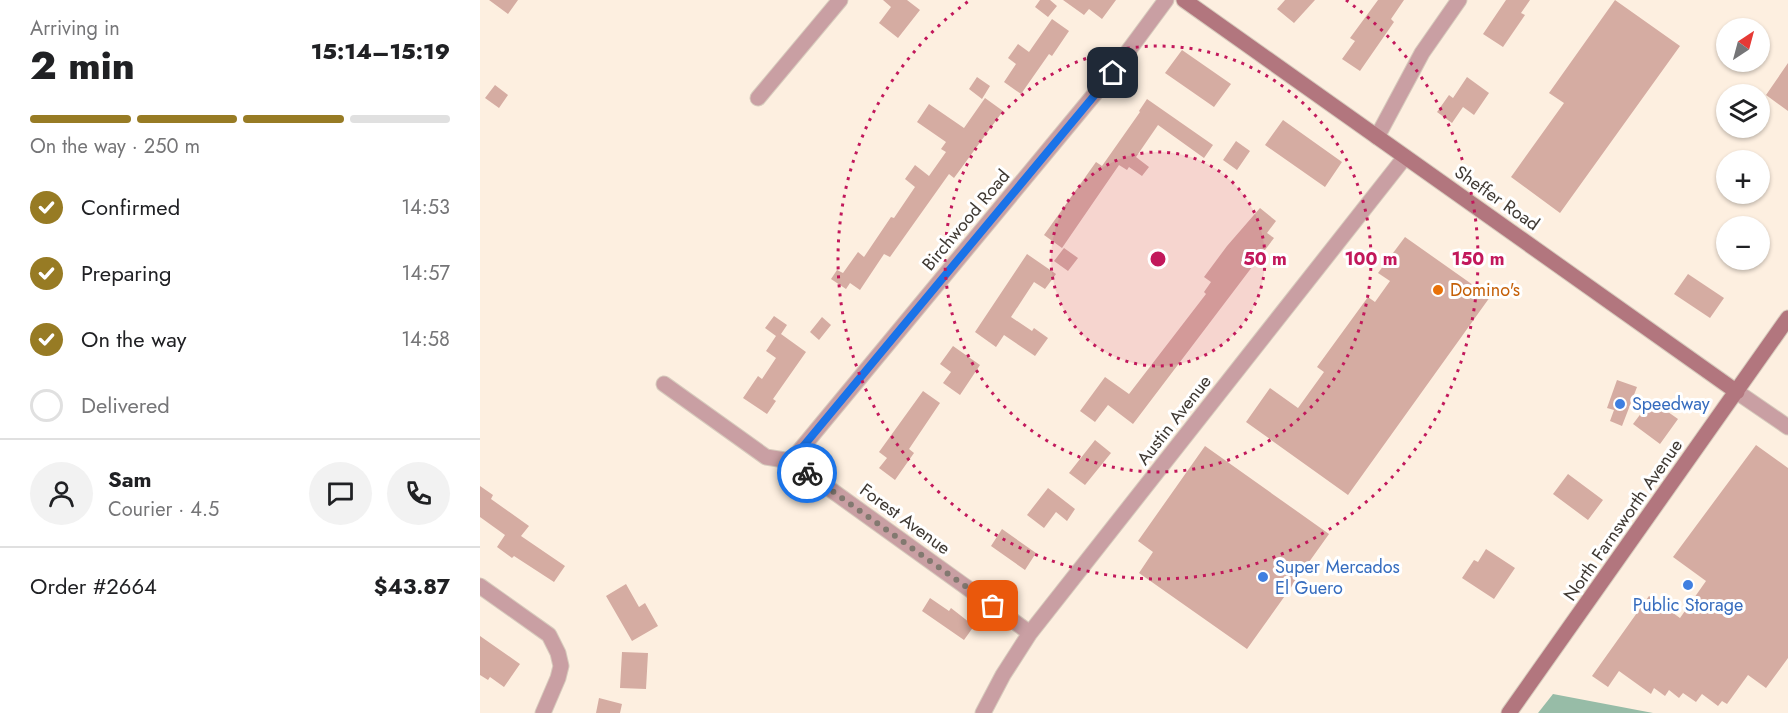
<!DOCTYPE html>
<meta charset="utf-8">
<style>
:root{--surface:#fff;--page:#f2f2f2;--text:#202124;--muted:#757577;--line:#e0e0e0;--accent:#977b24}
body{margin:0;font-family:Jost,sans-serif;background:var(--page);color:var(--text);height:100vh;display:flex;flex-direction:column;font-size:22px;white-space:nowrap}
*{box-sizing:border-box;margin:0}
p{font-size:20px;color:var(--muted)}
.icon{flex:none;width:33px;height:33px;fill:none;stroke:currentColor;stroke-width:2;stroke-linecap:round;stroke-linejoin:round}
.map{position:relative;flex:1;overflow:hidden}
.details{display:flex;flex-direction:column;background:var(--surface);width:480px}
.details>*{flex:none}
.needle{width:39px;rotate:36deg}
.controls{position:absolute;left:1236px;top:18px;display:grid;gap:12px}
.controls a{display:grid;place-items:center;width:54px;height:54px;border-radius:50%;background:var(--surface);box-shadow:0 2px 4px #0004;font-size:30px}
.pin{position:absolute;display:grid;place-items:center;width:51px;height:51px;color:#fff;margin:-26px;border-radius:12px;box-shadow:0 3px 9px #0006}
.courier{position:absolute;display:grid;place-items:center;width:60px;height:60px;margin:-30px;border:4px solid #1a73e8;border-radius:50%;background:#fff;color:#222;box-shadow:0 2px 8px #0007}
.head em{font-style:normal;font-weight:800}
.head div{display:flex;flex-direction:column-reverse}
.head{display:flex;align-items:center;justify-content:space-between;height:102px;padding:0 30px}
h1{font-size:39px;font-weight:800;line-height:45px}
.bar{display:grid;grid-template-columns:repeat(4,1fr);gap:9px 6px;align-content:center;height:72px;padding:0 30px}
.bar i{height:8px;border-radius:4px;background:var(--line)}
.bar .active{background:var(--accent)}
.bar p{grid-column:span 4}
.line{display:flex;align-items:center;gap:15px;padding:0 30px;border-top:2px solid var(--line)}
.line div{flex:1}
.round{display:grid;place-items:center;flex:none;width:63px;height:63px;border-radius:32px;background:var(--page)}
ol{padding:0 30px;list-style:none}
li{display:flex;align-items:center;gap:18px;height:66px}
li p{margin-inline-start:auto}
li .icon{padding:6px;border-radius:50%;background:var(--accent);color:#fff;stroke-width:4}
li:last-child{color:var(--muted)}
li i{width:33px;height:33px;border:3px solid var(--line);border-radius:50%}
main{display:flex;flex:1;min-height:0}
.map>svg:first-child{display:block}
</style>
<main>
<section class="details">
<div class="head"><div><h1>2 min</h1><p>Arriving in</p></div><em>15:14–15:19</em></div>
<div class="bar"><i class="active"></i><i class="active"></i><i class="active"></i><i></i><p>On the way · 250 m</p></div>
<ol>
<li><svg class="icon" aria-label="check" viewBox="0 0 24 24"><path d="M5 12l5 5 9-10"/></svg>Confirmed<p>14:53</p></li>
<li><svg class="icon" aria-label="check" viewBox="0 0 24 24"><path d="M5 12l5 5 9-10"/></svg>Preparing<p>14:57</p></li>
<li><svg class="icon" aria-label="check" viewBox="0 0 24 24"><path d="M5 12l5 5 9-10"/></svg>On the way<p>14:58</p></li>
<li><i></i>Delivered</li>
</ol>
<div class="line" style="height:108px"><a class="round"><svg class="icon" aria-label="person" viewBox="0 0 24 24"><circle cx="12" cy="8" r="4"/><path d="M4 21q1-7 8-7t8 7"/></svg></a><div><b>Sam</b><p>Courier · 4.5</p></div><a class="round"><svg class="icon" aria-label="chat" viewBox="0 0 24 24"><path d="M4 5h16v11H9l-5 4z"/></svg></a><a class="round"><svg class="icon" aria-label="phone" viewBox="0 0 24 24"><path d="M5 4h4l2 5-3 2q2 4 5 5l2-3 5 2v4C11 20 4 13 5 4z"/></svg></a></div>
<div class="line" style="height:78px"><div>Order #2664</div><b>$43.87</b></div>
</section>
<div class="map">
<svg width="1308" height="713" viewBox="0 0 1308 713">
<rect width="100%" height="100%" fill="#fdefe0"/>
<path fill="#97bca7" d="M1073 694 1173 713H1058Z"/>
<path fill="#d5aca2" d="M9 0H38L28 14Z
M403 0H427L440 10 418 38 399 23 411 7Z
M560 0H570L577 6 568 17 555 7Z
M583 0H636L622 19 609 9 604 15Z
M805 0H835L814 23 797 9Z
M898 0H924L911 19 914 22 880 71 862 59 875 41 870 38Z
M1026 0H1050L1041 13 1045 15 1023 47 1003 34Z
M1135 0 1200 46 1080 213 1031 177 1084 103 1069 93Z
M572 19 589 31 572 56 569 54 541 94 524 82 536 64 528 58 538 44 549 52Z
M702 50 751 84 734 107 685 73Z
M1308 63V111L1286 95Z
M497 77 510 86 502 99 489 89Z
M987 77 1009 93 994 115 983 107 972 123 957 112 969 95 973 98Z
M15 85 28 95 19 108 5 98Z
M505 98 523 111 474 178 469 174 410 257 404 254 380 290 370 283 366 289 351 279 357 270 363 273 378 252 384 257 411 217 414 218 435 187 425 179 435 165 449 176 466 152 461 149 466 142 437 122 449 104 484 128Z
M667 99 733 145 724 158 678 125 656 157 669 167 662 176 649 167 647 170 639 165 582 248 564 235 616 162 622 166 660 112 659 111Z
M803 120 862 162 845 187 785 145Z
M756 141 770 151 757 170 743 160Z
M780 208 796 221 787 233 794 238 653 424 628 405 615 422 600 411 625 377 649 394 726 294 724 292 731 282 724 277 747 246Z
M925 237 1010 297 868 495 766 422 790 388 818 408 844 372 837 367 888 297 895 302 910 281 898 273Z
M584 248 598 258 588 271 574 261Z
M547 254 576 274 565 289 554 282 531 317 552 331 554 328 568 338 555 356 524 335 516 347 495 332Z
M1208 274 1244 298 1230 318 1194 294Z
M294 316 307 325 301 334 326 352 293 399 296 401 287 414 263 398 278 376 282 379 296 358 286 351 296 336 285 328Z
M342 317 351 325 339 340 330 332Z
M473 346 500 365 480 395 463 383 471 372 460 364Z
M1137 380 1157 387 1142 426 1130 421 1134 410 1127 408Z
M443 391 460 403 429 449 434 453 415 480 399 468 407 458 399 452Z
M1171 400 1198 419 1180 444 1153 424Z
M615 440 631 453 605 485 589 473Z
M1276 445 1308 468V658L1286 688 1268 675 1247 704 1242 701 1238 706 1222 694 1216 702 1203 693 1199 698 1189 690 1185 696 1174 688 1171 694 1139 671 1128 687 1112 676 1169 596 1200 618 1226 581 1193 557Z
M725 446 849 534 767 649 659 573 673 552 658 541Z
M1088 474 1123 500 1108 520 1073 494Z
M0 486 13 495 11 499 49 526 41 536 85 566 74 582 34 556 32 558 17 547 25 535 0 517Z
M568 488 595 509 587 521 576 512 564 528 547 515Z
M522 529 556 553 545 570 511 546Z
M1006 549 1035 568 1014 599 982 578 994 560 998 562Z
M146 584 159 607 165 603 178 626 152 641 126 596Z
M450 598 469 611 471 608 494 626 484 640 442 611Z
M0 636 40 664 24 687 10 677 8 680 0 675Z
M142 652 168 653 166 689 140 688Z
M119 698 142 704 140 713H116Z"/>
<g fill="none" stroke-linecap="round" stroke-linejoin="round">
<defs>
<path id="street" d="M278 98 360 0
M897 137 942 53 979 0
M184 384 286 457 311 461 550 633
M1257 392 1308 427
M311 461 632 73 686 0
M0 586 69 635 78 653 81 666 78 678 63 713
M503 713 523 675 550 633 925 157"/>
<path id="secondary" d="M704 0 1257 392
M1029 713 1308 318"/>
</defs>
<use href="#street" stroke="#d7cbbd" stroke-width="17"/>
<use href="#secondary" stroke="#d7cbbd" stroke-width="17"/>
<use href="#street" stroke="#c99fa3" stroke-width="15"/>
<use href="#secondary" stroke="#b2767e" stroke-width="15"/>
</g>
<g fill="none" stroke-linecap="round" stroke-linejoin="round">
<path stroke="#827970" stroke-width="6" stroke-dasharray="0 10.8" d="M327 473 513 606"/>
<path stroke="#1a73e8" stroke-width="8" d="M327 473 311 461 633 73"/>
</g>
<circle cx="678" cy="259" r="107" fill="#c2185b" fill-opacity=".12"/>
<g fill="none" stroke="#c2185b" stroke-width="3" stroke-dasharray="3 6">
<circle cx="678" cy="259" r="107"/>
<circle cx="678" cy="259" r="213"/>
<path d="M866 0A320 320 0 1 1 490 0"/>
</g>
<circle fill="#e8710a" stroke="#fff" stroke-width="2" cx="958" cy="290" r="6"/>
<g fill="#3f7fe0" stroke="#fff" stroke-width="2">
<circle cx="1140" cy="404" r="6"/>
<circle cx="783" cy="577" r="6"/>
<circle cx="1208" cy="585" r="6"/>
</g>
<g text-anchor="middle" stroke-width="6" stroke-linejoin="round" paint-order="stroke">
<g font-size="18" fill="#3f3933" stroke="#fff">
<text transform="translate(1017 198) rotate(35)" y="6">Sheffer Road</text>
<text transform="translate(486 220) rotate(-50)" y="6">Birchwood Road</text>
<text transform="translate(694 420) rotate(-52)" y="6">Austin Avenue</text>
<text transform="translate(425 519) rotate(36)" y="6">Forest Avenue</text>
<text transform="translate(1143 520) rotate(-55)" y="6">North Farnsworth Avenue</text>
</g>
<g font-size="18" fill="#c56008" stroke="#fff" text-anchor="start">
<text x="970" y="296">Domino's</text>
</g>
<g font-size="18" fill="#366cbe" stroke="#fff" text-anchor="start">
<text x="1152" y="410">Speedway</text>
<text x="795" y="573">Super Mercados<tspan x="795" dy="21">El Guero</tspan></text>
<text x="1208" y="611" text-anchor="middle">Public Storage</text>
</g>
</g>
<circle cx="678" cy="259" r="9" fill="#c2185b" stroke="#fff" stroke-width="3"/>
<g font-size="18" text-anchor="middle" font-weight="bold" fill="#c2185b" stroke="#fff" stroke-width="6" stroke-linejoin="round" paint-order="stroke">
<text x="785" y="265">50 m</text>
<text x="891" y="265">100 m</text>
<text x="998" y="265">150 m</text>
</g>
</svg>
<div class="controls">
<a><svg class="needle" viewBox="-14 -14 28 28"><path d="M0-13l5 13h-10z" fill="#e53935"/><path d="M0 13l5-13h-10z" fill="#757577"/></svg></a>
<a><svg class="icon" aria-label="layers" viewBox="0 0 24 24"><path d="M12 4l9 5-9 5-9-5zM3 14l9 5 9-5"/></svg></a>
<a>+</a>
<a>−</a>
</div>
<div class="pin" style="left:513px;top:606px;background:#ea580c"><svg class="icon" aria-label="bag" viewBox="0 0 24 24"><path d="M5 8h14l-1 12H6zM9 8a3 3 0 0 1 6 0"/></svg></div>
<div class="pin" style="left:633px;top:73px;background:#1f2937"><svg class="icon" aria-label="home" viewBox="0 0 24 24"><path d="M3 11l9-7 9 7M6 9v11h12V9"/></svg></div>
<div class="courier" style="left:327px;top:473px"><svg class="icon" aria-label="bike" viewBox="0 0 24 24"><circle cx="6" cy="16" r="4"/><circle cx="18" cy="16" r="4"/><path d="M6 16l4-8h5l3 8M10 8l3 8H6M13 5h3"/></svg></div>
</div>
</main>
